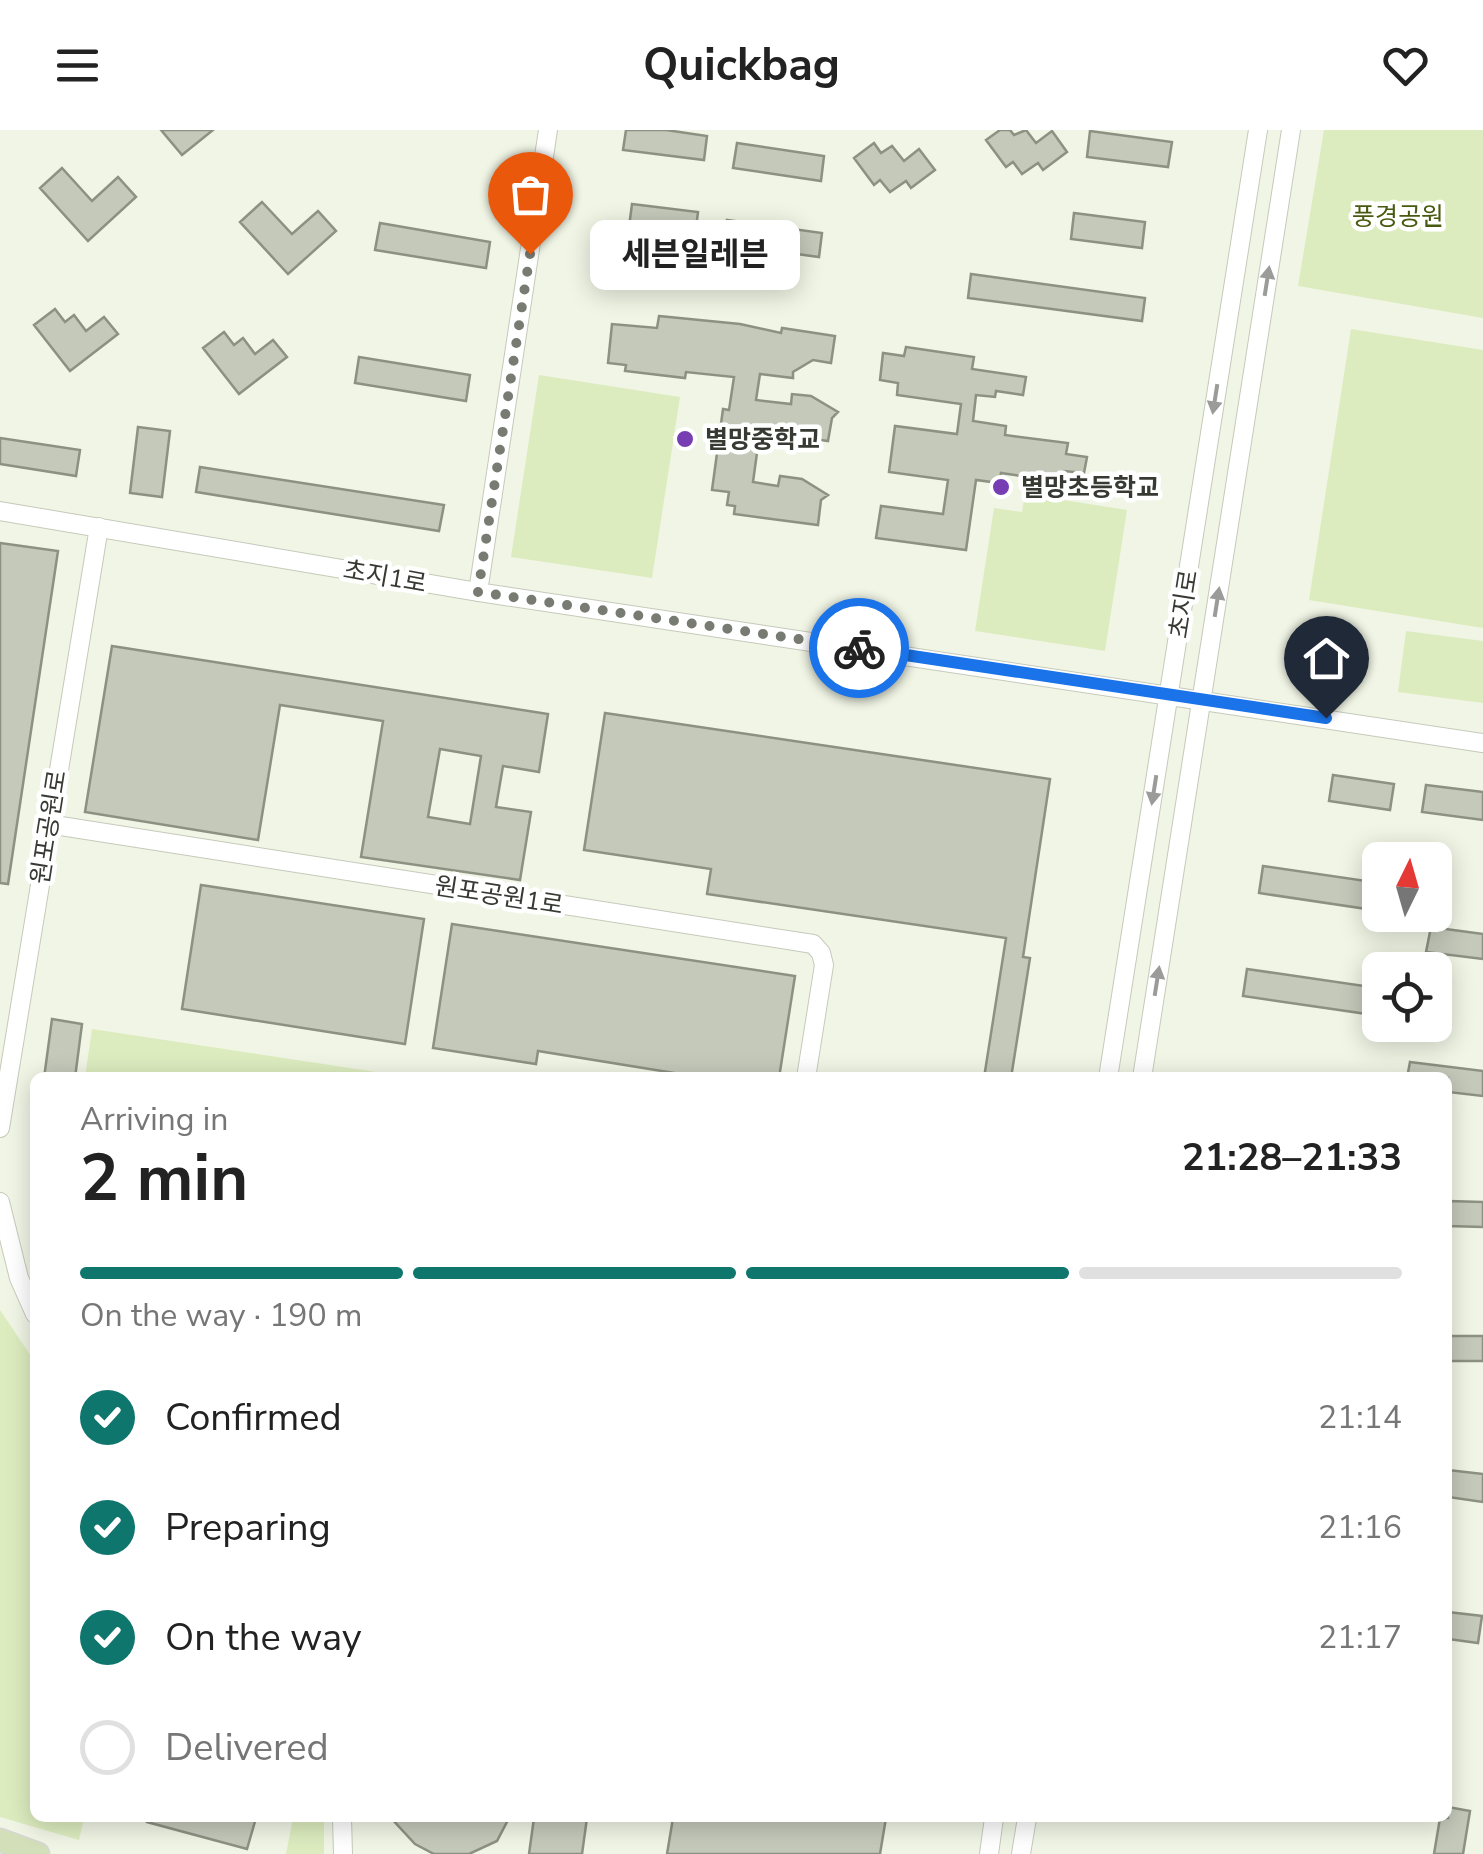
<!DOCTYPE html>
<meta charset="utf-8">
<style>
:root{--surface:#fff;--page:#f6f6f6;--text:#222;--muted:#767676;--line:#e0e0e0;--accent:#0f766e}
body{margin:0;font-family:"Nunito Sans","Noto Sans KR",sans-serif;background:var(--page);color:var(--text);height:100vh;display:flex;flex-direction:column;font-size:38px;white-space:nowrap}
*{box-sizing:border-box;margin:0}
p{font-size:32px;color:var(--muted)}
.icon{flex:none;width:55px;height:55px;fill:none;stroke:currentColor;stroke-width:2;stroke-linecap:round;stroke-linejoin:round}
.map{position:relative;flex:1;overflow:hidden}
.panel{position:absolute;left:30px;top:942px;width:1422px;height:750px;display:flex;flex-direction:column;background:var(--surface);border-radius:15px;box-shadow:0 5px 25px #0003}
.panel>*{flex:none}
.needle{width:65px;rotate:5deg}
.fabs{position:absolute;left:1362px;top:712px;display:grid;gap:20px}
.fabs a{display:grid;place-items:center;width:90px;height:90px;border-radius:15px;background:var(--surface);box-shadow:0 5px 25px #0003;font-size:50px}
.pin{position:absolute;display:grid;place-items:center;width:85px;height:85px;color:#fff;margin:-102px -42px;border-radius:50% 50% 50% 0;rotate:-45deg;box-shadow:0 0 10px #0007}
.pin .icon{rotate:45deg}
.courier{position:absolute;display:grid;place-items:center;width:100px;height:100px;margin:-50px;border:8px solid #1a73e8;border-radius:50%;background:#fff;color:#222;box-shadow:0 2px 12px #0007}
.bubble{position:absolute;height:70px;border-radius:15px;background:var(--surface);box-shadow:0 5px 25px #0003;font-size:32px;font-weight:700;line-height:70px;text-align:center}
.headline em{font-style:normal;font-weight:700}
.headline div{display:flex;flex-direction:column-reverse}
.headline{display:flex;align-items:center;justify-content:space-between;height:170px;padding:0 50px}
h1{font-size:65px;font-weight:700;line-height:75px}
.bar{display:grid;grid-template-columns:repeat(4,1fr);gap:15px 10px;align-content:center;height:120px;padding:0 50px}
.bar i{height:12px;border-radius:8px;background:var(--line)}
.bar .on{background:var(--accent)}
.bar p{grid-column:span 4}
ol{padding:0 50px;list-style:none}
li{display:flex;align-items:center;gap:30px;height:110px}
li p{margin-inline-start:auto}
li .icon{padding:10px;border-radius:50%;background:var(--accent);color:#fff;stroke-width:4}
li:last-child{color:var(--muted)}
li i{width:55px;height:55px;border:5px solid var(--line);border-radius:50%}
header{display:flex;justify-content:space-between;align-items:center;height:130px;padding:0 50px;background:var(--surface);font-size:45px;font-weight:700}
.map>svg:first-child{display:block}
</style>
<header><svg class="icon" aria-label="menu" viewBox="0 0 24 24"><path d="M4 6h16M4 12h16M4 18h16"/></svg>Quickbag<svg class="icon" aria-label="heart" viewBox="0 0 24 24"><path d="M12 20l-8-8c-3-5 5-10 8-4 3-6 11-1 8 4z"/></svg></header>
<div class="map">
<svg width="1483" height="1724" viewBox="0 0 1483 1724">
<rect width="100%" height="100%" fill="#f0f5e5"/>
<path fill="#ddecbf" d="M1324 0H1483V188L1298 156Z
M1351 199 1483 220V498L1309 470Z
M539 245 680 267 652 448 511 427Z
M1025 364 1127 380 1105 521 975 501 994 378 1022 382Z
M1406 501 1483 511V573L1398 562Z
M92 899 389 944V947H85Z
M0 1180 35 1232V1688H84L79 1710 0 1687Z
M293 1688H324V1724H286Z"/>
<path fill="#c4c9ba" stroke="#8c9182" stroke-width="2.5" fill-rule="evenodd" d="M161 0H213L182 25Z
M626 0H666L707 6 704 30 623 20Z
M1000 0H1010L1014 5 1026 0 1036 13 1052 1 1067 22 1043 40 1038 33 1022 44 1013 32 1006 37 986 10Z
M1090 1 1172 12 1168 37 1087 27Z
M737 13 824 26 821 51 733 38Z
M874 13 881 23 892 16 904 31 919 19 935 40 911 58 906 51 890 62 880 50 874 55 854 28Z
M62 38 92 71 118 47 136 67 88 111 40 58Z
M262 72 292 104 318 81 336 101 288 144 240 92Z
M632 74 698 82 695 106 629 97Z
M1074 83 1145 92 1142 118 1071 109Z
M727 90 822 103 819 127 724 114Z
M380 93 490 112 486 138 375 120Z
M971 144 1145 168 1142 191 968 168Z
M55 179 65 192 74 185 86 201 104 187 118 204 70 241 34 195Z
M659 186 740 194 781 203 782 198 835 206 831 233 813 230 793 242V248L760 244 756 270 791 274 792 264 811 266 838 282 832 288 828 311 760 301 753 352 778 356 780 346 802 349 828 365 821 370 818 395 734 384 735 376 727 375 729 362 712 360 723 279 729 280 734 247 686 242 685 248 625 241 626 235 608 233 612 194 657 198Z
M224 202 234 215 243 208 255 224 273 210 287 227 239 264 203 218Z
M906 217 974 227 972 239 1026 247 1023 265 996 261 995 267 976 265 973 291 1006 296 1005 305 1068 313 1066 324 1087 327 1084 343 1064 341 1062 352 1001 343 999 353 976 350 966 420 876 408 881 376 943 384 948 350 889 342 895 296 957 304 961 274 897 265 898 253 880 250 883 223 904 226Z
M359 227 470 245 466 271 355 253Z
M138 297 170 301 162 367 130 363Z
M0 308 80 320 76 346 0 334Z
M200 337 444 375 439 401 196 362Z
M0 413 58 421 8 754 0 753Z
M112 516 548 584 539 642 503 636 496 677 531 682 520 750 361 727 383 591 280 575 258 710 85 682ZM440 619 481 626 470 694 428 687Z
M605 583 1050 649 1023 827 1030 828 1011 948H984L1006 808 707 764 711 739 584 720Z
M1333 645 1394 654 1390 680 1329 671Z
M1426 655 1483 662V690L1422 682Z
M1263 736 1380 753V781L1259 763Z
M201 755 424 789 405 914 182 879Z
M452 794 795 846 779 948H705L538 921 536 934 433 918Z
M1431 797 1483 804V829L1426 822Z
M1247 839 1371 857 1367 884 1243 866Z
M52 889 82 894 75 948H44Z
M1410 932 1483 941V966L1448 962V948H1407Z
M1448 1071 1483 1072V1097L1448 1096Z
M1448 1206H1483V1231H1448Z
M1448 1340 1483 1344V1372L1448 1367Z
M1448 1482 1482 1486 1478 1513 1448 1509Z
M1448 1677 1470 1681 1463 1724H1434L1440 1688H1448Z
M148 1688H256L247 1719 147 1692Z
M391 1688H509L497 1711 469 1724H434L415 1714Z
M534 1688H587L582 1724H529Z
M673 1688H886L880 1724H667Z"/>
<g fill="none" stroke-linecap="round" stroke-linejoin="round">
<defs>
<path id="minor" d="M0 381 478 462 1483 613
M478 462 548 0
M48 694 813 814 821 823 824 835 806 948
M1108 948 1258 0
M1142 948 1291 0
M0 998 99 397
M0 1072 19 1148 35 1184
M342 1688 343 1724
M989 1724 994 1688
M1021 1724 1027 1688"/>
<path id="major" d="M0 1710 38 1724"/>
</defs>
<use href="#minor" stroke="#c5cabb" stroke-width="20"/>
<use href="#major" stroke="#d7d7d6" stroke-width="25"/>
<use href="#minor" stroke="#fff" stroke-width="18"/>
<use href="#major" stroke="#d3dfb8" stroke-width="22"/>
</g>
<defs><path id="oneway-solid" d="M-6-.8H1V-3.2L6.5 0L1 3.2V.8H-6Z" transform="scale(2.5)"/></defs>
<g fill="#9b9c99">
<use href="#oneway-solid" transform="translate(1267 151) rotate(-81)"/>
<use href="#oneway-solid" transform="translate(1215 269) rotate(99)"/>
<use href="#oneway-solid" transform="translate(1217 472) rotate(-81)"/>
<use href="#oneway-solid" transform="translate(1154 660) rotate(99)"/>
<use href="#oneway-solid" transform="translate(1157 851) rotate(-81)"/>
</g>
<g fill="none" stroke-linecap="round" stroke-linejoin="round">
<path stroke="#787b71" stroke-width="10" stroke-dasharray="0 18" d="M530 124 478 462 859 518"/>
<path stroke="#1a73e8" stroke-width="12" d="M859 518 1326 588"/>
</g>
<g fill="#773eb4" stroke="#fff" stroke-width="4">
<circle cx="685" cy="309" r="10"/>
<circle cx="1001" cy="357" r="10"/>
</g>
<g text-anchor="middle" stroke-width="9" stroke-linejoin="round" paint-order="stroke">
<g font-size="25" fill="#485a10" stroke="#fff">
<text x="1398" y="95">풍경공원</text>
</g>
<g font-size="25" font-weight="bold" fill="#373933" stroke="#fff" text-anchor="start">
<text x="705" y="318">별망중학교</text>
<text x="1021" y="366">별망초등학교</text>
</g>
<g font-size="25" fill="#373933" stroke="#fff">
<text transform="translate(385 446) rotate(10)" y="9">초지1로</text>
<text transform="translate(1183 474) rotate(-81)" y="9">초지로</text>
<text transform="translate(48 697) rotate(-81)" y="9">원포공원로</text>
<text transform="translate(499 765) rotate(9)" y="9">원포공원1로</text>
</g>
</g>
</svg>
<div class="fabs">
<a><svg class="needle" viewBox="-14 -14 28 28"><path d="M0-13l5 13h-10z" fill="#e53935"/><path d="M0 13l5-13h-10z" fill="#767676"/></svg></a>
<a><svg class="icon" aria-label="locate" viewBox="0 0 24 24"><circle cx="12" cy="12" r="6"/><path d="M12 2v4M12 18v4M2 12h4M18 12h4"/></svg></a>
</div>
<div class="pin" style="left:530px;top:124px;background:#ea580c"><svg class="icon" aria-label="bag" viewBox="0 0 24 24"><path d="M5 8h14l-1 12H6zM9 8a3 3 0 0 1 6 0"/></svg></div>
<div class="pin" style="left:1326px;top:588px;background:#1f2937"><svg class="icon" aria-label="home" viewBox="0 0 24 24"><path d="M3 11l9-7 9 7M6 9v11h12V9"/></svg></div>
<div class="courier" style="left:859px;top:518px"><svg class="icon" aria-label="bike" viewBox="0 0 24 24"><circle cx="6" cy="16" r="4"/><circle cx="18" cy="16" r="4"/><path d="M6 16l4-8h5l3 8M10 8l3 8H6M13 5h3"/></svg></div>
<div class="bubble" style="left:590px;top:90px;width:210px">세븐일레븐</div>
<section class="panel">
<div class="headline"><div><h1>2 min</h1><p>Arriving in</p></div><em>21:28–21:33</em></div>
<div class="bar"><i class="on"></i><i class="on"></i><i class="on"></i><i></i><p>On the way · 190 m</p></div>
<ol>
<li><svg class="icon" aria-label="check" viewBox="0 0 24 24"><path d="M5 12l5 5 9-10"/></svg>Confirmed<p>21:14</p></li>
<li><svg class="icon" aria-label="check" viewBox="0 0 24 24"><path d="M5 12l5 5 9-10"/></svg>Preparing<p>21:16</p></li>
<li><svg class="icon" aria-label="check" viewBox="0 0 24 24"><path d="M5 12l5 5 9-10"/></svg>On the way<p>21:17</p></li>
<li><i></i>Delivered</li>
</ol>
</section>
</div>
